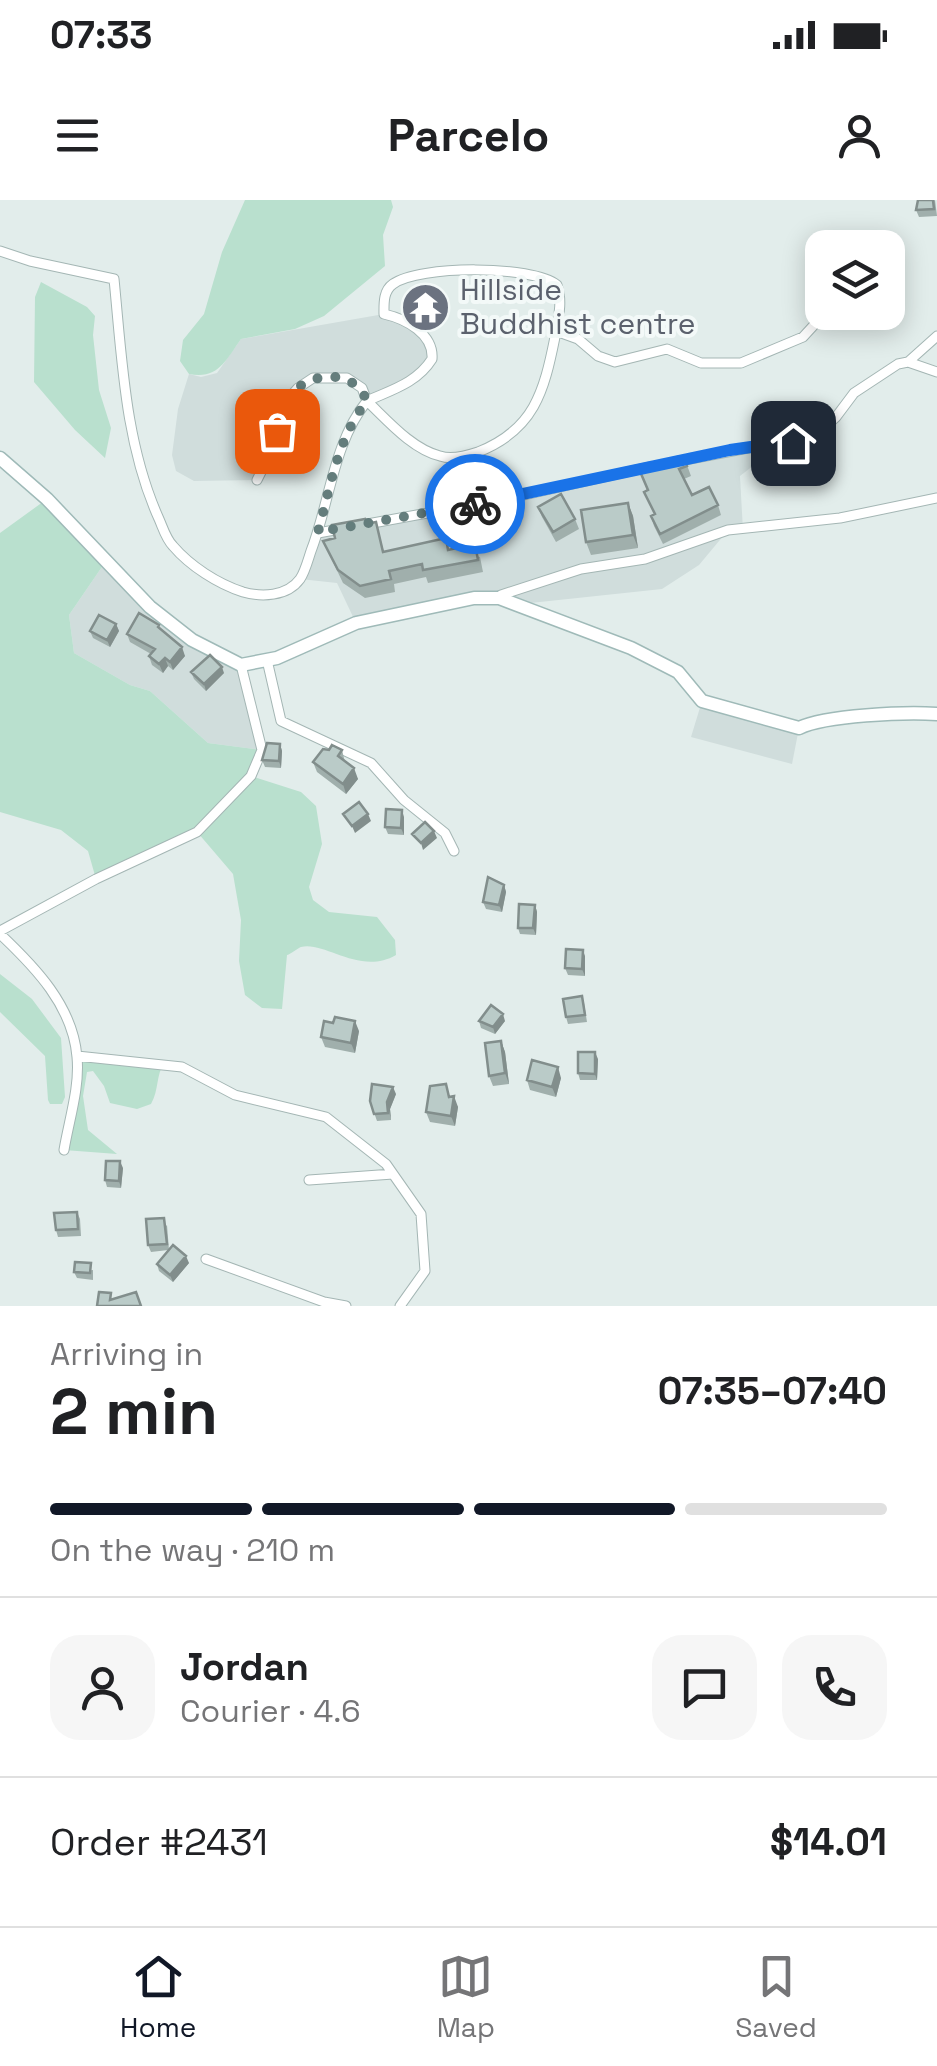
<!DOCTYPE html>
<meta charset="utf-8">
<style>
:root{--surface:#fff;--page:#f6f6f6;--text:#202124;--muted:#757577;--line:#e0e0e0;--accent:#111827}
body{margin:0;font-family:"Space Grotesk",sans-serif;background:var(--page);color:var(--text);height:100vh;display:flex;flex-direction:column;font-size:38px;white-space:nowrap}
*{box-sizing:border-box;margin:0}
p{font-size:32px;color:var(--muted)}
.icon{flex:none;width:55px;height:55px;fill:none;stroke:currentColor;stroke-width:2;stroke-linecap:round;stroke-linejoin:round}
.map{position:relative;height:1106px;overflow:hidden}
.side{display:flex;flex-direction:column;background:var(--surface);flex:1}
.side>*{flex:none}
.controls{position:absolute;left:805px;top:30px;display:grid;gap:20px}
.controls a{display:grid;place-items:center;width:100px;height:100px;border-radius:20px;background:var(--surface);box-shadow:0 5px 25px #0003;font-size:50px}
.pin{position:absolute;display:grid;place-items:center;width:85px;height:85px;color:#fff;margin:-42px;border-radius:20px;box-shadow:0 5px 15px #0006}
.courier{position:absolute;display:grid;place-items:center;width:100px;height:100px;margin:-50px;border:8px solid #1a73e8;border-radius:50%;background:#fff;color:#222;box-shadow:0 2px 12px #0007}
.headline em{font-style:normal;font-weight:700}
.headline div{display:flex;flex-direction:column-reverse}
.headline{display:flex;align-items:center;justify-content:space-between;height:170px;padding:0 50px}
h1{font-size:65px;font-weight:700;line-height:75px}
.bar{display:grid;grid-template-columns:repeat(4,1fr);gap:15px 10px;align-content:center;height:120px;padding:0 50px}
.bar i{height:12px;border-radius:8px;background:var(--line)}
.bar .selected{background:var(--accent)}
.bar p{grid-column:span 4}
.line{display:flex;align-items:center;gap:25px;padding:0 50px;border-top:2px solid var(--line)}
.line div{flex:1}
.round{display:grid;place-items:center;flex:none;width:105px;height:105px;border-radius:30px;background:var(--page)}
.status{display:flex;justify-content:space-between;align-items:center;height:70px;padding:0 50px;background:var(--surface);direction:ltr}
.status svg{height:28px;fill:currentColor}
header{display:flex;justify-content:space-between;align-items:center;height:130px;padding:0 50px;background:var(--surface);font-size:45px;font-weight:700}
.tab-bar{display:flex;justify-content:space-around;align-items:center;height:140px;border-top:2px solid var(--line);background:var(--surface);font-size:28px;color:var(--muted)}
.tab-bar a{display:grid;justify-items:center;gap:5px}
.tab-bar .selected{color:var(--accent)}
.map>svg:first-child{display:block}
</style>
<div class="status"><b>07:33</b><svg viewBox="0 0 49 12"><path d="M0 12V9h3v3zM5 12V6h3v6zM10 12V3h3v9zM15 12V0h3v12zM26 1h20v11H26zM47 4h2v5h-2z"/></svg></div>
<header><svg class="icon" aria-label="menu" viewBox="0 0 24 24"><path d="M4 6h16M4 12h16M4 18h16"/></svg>Parcelo<svg class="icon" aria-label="person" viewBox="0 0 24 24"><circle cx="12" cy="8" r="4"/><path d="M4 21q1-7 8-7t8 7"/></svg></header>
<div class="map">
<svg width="937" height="1106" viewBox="0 0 937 1106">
<rect width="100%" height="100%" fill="#e2edeb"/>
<path fill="#d0dddc" d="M384 114 409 123 433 150 426 169 367 201 362 188 346 178H313L280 208 277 231 257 280 194 281 176 271 172 255 178 209 189 174 201 177 217 173 241 139Z
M759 246 767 255 740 276 743 331 724 335 699 365 662 389 521 404 474 398 356 423 337 383 300 379 318 333Z
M106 361 150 407 241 465 262 550 208 543 150 491 130 485 74 453 69 415Z
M702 501 799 528 792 564 691 537Z"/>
<path fill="#b9e0ce" d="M245 0H391L393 7 383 35 385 66 324 116 295 129 241 139C226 160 218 180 189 174L180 161 183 140 204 114 222 52Z
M41 82 87 107 95 116 93 135 99 190 111 228 105 258 75 230 34 182 35 97Z
M47 299 106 361 69 415 74 453 130 485 150 491 208 543 262 550 251 576 301 592 316 606 322 644 309 687 313 700 329 712 377 717 395 740 396 755C360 776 325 741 301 747 300 747 289 755 287 755L282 809 262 808 245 795 239 761 241 720 233 674 198 633 96 679 88 651 61 630 0 612V333Z
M0 774 32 799 61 838 65 897 62 904H50L48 900 45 856 0 812Z
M77 856 164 863C156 875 159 890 151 904L137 909 110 903 104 886 93 871 87 872 83 896 88 930 117 954 64 950Z"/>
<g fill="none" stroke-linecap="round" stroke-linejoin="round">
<defs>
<path id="minor" d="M0 51 30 61 114 79C122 159 125 244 159 319 163 328 166 339 173 346 190 366 218 384 243 392 261 397 287 397 300 379 305 372 308 360 311 351 330 302 333 243 367 201 388 221 412 249 440 256 452 260 466 256 478 252 534 230 544 192 555 137 558 119 563 102 557 85 532 65 419 65 393 84 383 91 384 104 384 114 406 119 434 134 432 159 417 183 391 190 367 201L362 188 347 178H313L298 188 280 208 271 252 257 280
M888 83 889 84
M556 131 578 139 598 156 615 162 667 149 701 163H741L803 137 826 112
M908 162 937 136
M674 262 759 246 764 248 767 255 820 231 836 217 854 193 898 164 908 162 937 172
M318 333 515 297 649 267
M499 398 501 395 581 369 645 359 728 330 840 318 937 298
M267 460 281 521 371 563 404 600 445 633 454 651
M0 731 96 679 197 632 251 576 262 550 241 465
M0 734C35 767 73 806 77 857 80 887 69 920 64 950
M77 856 182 867 235 895 326 917 386 964 421 1014 425 1071 400 1106
M309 980 393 974
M206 1059 324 1102 346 1106"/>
<path id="secondary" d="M0 258 47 299 150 407 192 440 241 465 277 458 356 423 474 398H499L631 448 678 472 702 501 799 528C826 515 905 512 937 514"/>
</defs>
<use href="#minor" stroke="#a4b6b4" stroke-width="11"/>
<use href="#secondary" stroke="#9fbab8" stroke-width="15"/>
<use href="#minor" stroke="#fff" stroke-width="9"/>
<use href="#secondary" stroke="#fff" stroke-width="12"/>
</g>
<path fill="#a0afac" d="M935 0 937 16 919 17 916 10Z
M684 257 691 276 684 279 692 295 718 305 721 315 663 344 654 326 651 316 654 314 644 292Z
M628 303 633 316 638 348 591 355 586 342Z
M538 307 575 319 579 329 556 342 542 317Z
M376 322 384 352 450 349 480 357 483 372 428 383 426 377 394 384 395 392 365 398 343 383 323 341 335 338 367 324Z
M116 424 119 431 110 447 93 438 90 431Z
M159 425 161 430 185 456 173 470 168 466 163 473 152 465 149 456 151 454 130 442 127 434Z
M191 472 224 473 206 491 194 479Z
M280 544 282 551 281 568 265 567 262 560Z
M329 550H342L345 562 358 579 346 594 317 572 313 562Z
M404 617V635L388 634 385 627Z
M504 685 506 692 502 712 486 709 483 702Z
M535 705 537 712 536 735 520 734 518 728Z
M585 756V776L568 775 565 768Z
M584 803 587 822 568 824 566 817Z
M479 821H505L495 834 481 828Z
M359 831 355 853 325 847 321 837Z
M501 841 505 852 509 884 493 886 489 876Z
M598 859 597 880H580L578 873Z
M561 878 556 897 530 890 527 880Z
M396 894 390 909 391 920 377 921 370 901Z
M451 897 458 907 455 926 430 922 426 912Z
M123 968 121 988 107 987 105 980Z
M77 1012 80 1019 81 1036 58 1037 56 1030Z
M167 1025 169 1050 189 1063 173 1082 159 1071 157 1064 168 1050 151 1052 148 1045Z
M93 1070V1080L77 1078 74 1072Z"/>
<path fill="#828e8c" d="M628 303 633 316 638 348 633 335Z
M116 424 119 431 110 447 107 440Z
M182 447 185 456 173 470 170 462Z
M165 458 168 466 163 473 159 464Z
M222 467 224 473 206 491 204 484Z
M280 544 282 551 281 568 279 561Z
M354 568 358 579 346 594 343 584Z
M402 610 404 617V635L401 628Z
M368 614 371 621 355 633 352 626Z
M434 631 437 638 423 650 421 643Z
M504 685 506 692 502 712 499 705Z
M535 705 537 712 536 735 533 728Z
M583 750 585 756V776L582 769Z
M503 814 505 821 495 834 493 827Z
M355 821 359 831 355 853 351 843Z
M501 841 505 852 509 884 505 873Z
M595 852 598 859 597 880 595 874Z
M558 867 561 878 556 897 552 887Z
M446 884 452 907 454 896 458 907 455 926 451 916Z
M393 887 396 894 390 909 391 920 387 902Z
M120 961 123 968 121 988 119 981Z
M186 1056 189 1063 173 1082 170 1075Z"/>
<path fill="#bacbc8" stroke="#828e8c" stroke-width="2.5" d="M918 0H933L934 9 916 10Z
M684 257 687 266 679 269 692 295 709 287 718 305 660 334 651 316 655 314 644 292 648 290 639 269Z
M561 294 575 319 553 332 538 307Z
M628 303 633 335 586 342 581 310Z
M365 319 366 324 376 322 383 352 446 338 448 350 475 344 478 360 423 370 422 364 389 371 391 379 360 386 338 370 323 341 335 338 332 325Z
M139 413 159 425 158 427 182 447 170 462 165 458 159 464 149 456 155 449 127 434Z
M99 415 116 424 107 440 90 431Z
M210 455 222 467 204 484 191 472Z
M267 543 280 544 279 561 262 560Z
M332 545 342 550 338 556 354 568 343 584 313 562 323 549 329 550Z
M359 602 368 614 352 626 343 614Z
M386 609 402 610 401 628 385 627Z
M425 622 434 631 421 643 412 634Z
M488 677 504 685 499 705 483 702Z
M519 704 535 705 533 728H518Z
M566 749 583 750 582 769 565 768Z
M582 796 585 815 566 817 563 799Z
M491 805 503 814 493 827 479 821Z
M335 817 355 821 351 843 321 837 324 821 333 823Z
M501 841 505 873 489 876 485 843Z
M578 852H595V874L578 873Z
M532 860 558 867 552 887 527 880Z
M372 884 393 887 387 902 388 913 374 914 370 901Z
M446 884 449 897 454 896 451 916 426 912 430 886Z
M106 961H120L119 981 105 980Z
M77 1012 78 1029 56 1030 54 1013Z
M164 1018 167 1044 148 1045 146 1019Z
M173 1045 186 1056 170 1075 157 1064Z
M75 1062 91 1063 90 1073 74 1072Z
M99 1092 111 1093 110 1100 136 1092 141 1106H97Z"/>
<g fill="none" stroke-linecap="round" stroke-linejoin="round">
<path stroke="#647d7c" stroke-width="10" stroke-dasharray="0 18" d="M277 231C278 224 278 213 281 207 299 173 351 163 367 201 338 237 330 288 318 332L475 304"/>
<path stroke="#1a73e8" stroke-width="12" d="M475 304 730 250 758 246 764 248 766 255 793 243"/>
</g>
<defs>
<symbol id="temple-disc" viewBox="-11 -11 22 22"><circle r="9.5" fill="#6b7280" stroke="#f3f9f8"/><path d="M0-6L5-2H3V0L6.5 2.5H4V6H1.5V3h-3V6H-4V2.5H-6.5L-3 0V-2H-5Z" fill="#fff"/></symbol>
</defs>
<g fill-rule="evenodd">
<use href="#temple-disc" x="398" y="80" width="55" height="55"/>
</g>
<g text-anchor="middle" stroke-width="8" stroke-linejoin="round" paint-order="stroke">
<g font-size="30" fill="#5b616d" stroke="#f3f9f8" text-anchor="start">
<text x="460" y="100">Hillside<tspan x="460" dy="34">Buddhist centre</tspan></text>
</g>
</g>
</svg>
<div class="controls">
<a><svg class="icon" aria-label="layers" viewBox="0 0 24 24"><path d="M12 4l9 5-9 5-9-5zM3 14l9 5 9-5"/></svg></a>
</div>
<div class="pin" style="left:277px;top:231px;background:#ea580c"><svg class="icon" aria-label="bag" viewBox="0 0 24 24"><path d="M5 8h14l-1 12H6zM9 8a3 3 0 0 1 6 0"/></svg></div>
<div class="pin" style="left:793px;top:243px;background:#1f2937"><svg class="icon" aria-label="home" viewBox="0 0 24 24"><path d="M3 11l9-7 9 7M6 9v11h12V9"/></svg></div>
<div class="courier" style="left:475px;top:304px"><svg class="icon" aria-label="bike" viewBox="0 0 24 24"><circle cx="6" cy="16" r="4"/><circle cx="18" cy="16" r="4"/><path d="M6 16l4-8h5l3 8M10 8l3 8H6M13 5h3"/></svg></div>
</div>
<section class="side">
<div class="headline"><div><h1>2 min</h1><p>Arriving in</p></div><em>07:35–07:40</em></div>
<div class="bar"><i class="selected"></i><i class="selected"></i><i class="selected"></i><i></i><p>On the way · 210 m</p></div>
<div class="line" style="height:180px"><a class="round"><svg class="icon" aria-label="person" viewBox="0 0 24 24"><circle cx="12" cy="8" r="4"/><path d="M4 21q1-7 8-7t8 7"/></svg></a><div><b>Jordan</b><p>Courier · 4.6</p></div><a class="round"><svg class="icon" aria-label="chat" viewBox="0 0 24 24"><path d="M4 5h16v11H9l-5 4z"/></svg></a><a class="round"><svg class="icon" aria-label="phone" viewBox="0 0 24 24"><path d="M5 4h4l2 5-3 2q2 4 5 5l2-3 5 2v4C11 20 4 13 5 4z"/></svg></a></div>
<div class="line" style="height:130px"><div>Order #2431</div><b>$14.01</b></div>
</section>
<nav class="tab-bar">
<a class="selected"><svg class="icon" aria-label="home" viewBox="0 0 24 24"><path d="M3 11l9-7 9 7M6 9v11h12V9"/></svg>Home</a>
<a><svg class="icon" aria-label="map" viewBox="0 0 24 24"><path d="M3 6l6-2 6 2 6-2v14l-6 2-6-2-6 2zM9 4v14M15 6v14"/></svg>Map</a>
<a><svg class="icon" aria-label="saved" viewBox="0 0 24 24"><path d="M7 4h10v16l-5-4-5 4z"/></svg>Saved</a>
</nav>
